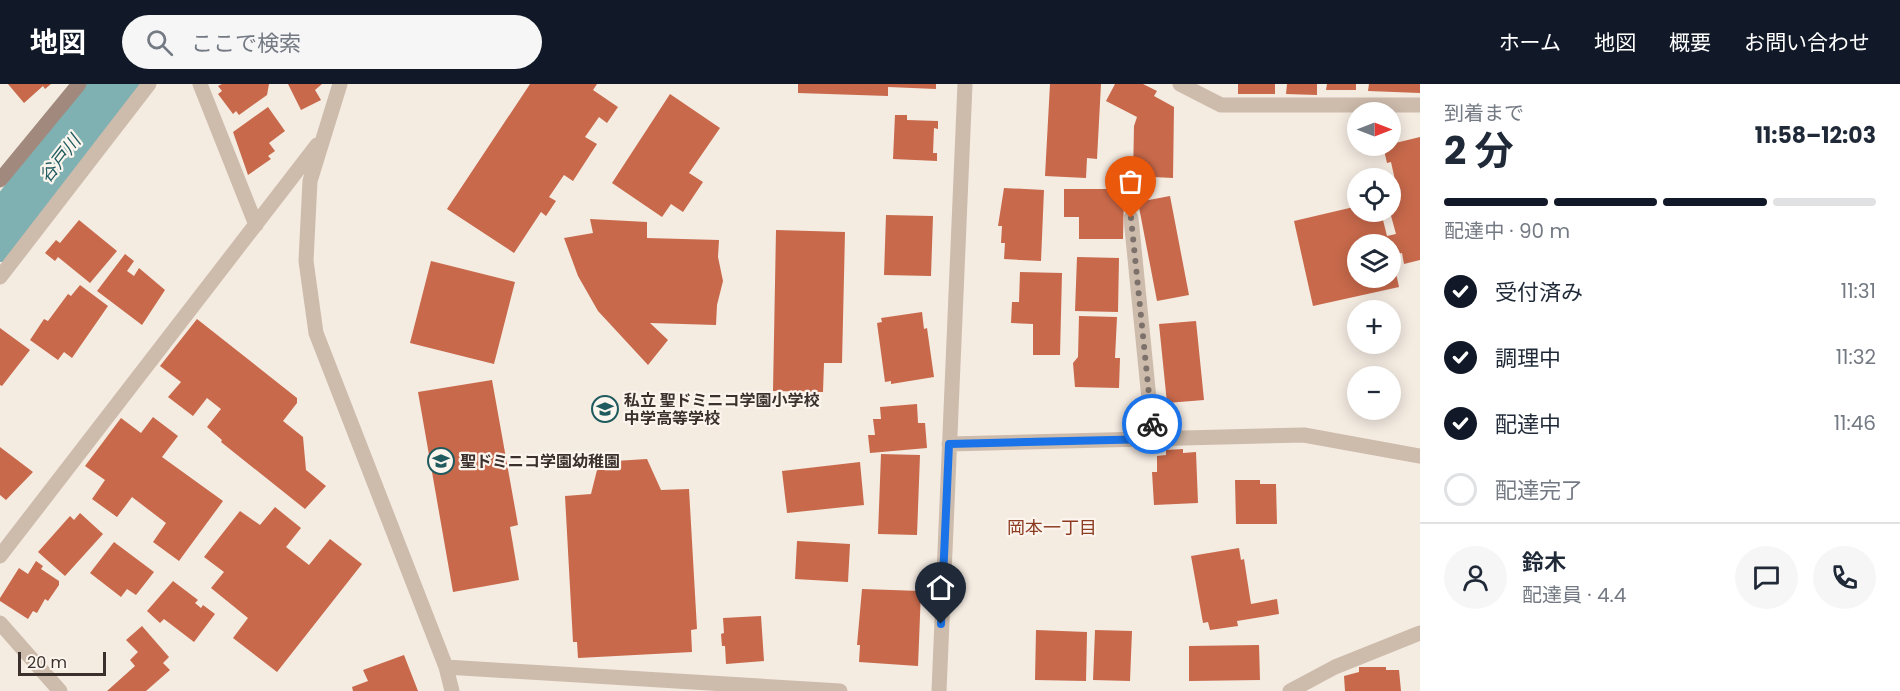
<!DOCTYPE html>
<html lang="ja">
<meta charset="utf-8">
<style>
:root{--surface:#fff;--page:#f6f6f7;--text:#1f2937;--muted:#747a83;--line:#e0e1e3;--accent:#111827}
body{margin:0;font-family:Poppins,"Noto Sans JP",sans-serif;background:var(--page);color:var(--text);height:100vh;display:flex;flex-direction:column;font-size:22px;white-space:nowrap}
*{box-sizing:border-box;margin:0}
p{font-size:20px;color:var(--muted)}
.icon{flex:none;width:33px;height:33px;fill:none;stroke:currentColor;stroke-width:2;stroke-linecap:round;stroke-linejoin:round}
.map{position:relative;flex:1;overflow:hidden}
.panel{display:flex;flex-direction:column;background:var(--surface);width:480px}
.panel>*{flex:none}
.needle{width:39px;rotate:90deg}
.tools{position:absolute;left:1347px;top:18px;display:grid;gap:12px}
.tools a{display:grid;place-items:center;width:54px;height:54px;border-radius:50%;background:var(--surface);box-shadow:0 3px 15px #0003;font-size:30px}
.scale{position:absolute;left:18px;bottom:15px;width:88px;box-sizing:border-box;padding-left:6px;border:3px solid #3b302b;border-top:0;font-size:16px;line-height:21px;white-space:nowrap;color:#3b302b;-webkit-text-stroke:4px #fbf5ee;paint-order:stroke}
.pin{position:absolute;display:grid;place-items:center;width:51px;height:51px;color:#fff;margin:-62px -26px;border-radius:50% 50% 50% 0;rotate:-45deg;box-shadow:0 0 6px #0007}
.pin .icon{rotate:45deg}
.courier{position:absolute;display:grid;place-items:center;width:60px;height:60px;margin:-30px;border:4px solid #1a73e8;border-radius:50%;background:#fff;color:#222;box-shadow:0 2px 8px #0007}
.overview em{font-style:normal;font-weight:700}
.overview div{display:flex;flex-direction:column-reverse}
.overview{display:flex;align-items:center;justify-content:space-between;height:102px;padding:0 24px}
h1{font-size:39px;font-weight:700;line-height:45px}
.bar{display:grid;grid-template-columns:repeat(4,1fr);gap:9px 6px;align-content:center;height:72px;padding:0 24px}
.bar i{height:8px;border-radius:4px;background:var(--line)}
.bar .selected{background:var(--accent)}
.bar p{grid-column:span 4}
.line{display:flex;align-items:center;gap:15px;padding:0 24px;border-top:2px solid var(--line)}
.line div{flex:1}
.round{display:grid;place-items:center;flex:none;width:63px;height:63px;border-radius:32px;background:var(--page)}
ol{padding:0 24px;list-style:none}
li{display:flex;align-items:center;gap:18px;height:66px}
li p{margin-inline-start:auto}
li .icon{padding:6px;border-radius:50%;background:var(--accent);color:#fff;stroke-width:4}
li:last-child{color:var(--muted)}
li i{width:33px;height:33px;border:3px solid var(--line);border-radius:50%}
header{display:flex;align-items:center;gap:36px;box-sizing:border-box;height:84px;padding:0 30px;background:var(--accent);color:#fff}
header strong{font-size:28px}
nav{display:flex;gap:33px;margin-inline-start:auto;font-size:21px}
.search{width:420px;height:54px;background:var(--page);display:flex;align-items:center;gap:15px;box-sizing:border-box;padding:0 21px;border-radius:33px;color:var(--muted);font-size:22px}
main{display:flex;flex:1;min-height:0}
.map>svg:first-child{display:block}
</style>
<header>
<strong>地図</strong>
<div class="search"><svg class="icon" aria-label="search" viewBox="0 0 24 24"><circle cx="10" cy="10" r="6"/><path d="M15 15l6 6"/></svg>ここで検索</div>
<nav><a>ホーム</a><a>地図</a><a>概要</a><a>お問い合わせ</a></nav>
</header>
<main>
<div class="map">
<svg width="1420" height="607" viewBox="0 0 1420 607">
<rect width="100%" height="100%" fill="#f4ebe1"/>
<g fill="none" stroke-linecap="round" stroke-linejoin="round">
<path stroke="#7fb0b2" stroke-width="54" d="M0 151 120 0"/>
</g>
<path fill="#c8694b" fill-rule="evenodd" d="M8 0H51L45 5 43 2 24 19Z
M222 0H269L267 11 239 31 236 27 233 30 218 10 222 7 218 2Z
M288 0H322L315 6 321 16 301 26Z
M530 0H597L593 6 618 23 607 39 599 33 585 53 597 60 573 97 564 91 549 113 556 117 546 132 541 128 514 169 447 125Z
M798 0H936V5L888 3V12L798 9Z
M1050 0H1101L1097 75 1087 74 1086 94 1045 92Z
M1115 0H1143L1157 7 1154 12 1174 23 1173 94 1133 92 1134 42 1137 33 1106 17Z
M1238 0H1275V10H1238Z
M1287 0H1317V11L1286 10Z
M1327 0H1356V6H1326Z
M1369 0H1420V9L1368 7Z
M670 10 720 44 689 89 703 98 683 128 671 120 662 133 612 99Z
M268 23 285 47 269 59 275 67 268 72 271 75 248 91 233 48Z
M895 31H907V36L938 37V45L934 44 933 69H937V77L893 75Z
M1420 53V176L1404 180 1402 169 1392 171 1399 203 1313 222 1294 137 1358 122V128H1381L1387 152 1396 150 1390 128V97L1395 96 1391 78 1387 79 1383 62ZM1358 160H1390V194H1358Z
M1004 104 1044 106 1041 177 1004 175 1005 159H1001L1002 142H998Z
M1064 105H1117V110H1124L1123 155H1079V133H1064Z
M1170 112 1189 211 1157 217 1138 118Z
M886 131 933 132 931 192 884 191Z
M590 135 647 138V154L719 156 718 173 723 197 717 221 716 241 650 239 668 256 648 281 598 227 578 192 564 154 593 149Z
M79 136 117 167 90 199 58 173 55 177 45 169 56 156 60 159Z
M776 146 845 148 842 279H824L823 308 773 307Z
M125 170 134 177 127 187 134 192 139 184 165 206 142 241 97 207Z
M1077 173 1119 174 1118 228 1075 227Z
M431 177 515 198 494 280 410 259Z
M1020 188 1062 189 1060 271H1033V240L1011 239 1012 218H1019Z
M80 201 108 222 72 274 64 268 58 276 30 256 44 235 48 237 68 210 71 212Z
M922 228 924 245 927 244 934 293 891 300V297L885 298 877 239 882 238 881 234Z
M1079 232 1117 233 1115 274H1120L1119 304 1075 303 1073 279 1078 273Z
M197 235 297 314V319L283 337 303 353 306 386 326 402 305 425 221 358 222 356 207 343 221 325 207 314 193 332 168 313 181 298 160 282Z
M1196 237 1204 316 1167 319 1159 240Z
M0 244 30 266 2 302 0 301Z
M492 296 518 441 510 443 519 496 453 508 418 308Z
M917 320 918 339H925L927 364 870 369 868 351H875L873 335H881L880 323Z
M153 333 178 352 162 373 223 417 179 477 153 458 166 439 132 413 117 433 92 415 105 396 85 382 121 334 141 349Z
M0 363 33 388 6 416 0 411Z
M1183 365V369L1196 368 1198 419 1154 421 1152 388H1157V372L1166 371V366Z
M881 370 920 371 917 451 878 450Z
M647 375 661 406 689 405 697 545 691 546 692 568 578 574 577 558H573L565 412 591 410 599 378Z
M860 378 864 421 787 429 782 387Z
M1235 396H1260V400H1276L1277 440H1236Z
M275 423 301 444 286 463 309 481 330 455 362 480 277 588 233 554 248 534 211 504 224 488 204 473 240 427 260 441Z
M80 429 103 450 65 492 38 468 70 432 74 436Z
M797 457 850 460 848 498 795 495Z
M114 458 154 488 136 511 127 505 121 513 90 489Z
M1239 464 1241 476 1244 475 1251 520 1277 515 1279 530 1237 537 1238 542 1210 546 1208 538 1203 539 1191 472Z
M36 477 43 482 41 485 59 497V501L48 517 45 515 37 529 33 527 28 535 0 517V514L19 484 28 490Z
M173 497 198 516 195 519 201 524 203 521 215 530 194 558 164 535 160 539 147 527Z
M862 505 921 507 918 582 859 578 860 561H857Z
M761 532 764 577 726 580 725 562H722L721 550 724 549 723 534Z
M142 542 169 573 163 579 170 586 146 607H107L135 582 130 576 138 568 126 556Z
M1036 546 1087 548 1086 597 1035 596Z
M1095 546 1132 547 1130 597 1093 596Z
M1259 561 1260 596 1189 597V562Z
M404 571 418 607H353L352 603 368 597 363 586Z
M1359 583H1386V586H1399L1401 607H1345L1344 592 1359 588Z"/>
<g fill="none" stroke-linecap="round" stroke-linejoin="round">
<path stroke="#cdbbac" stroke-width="15" d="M1131 134 1153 355"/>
<path stroke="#cdbbac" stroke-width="15" d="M200 0 256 141
M340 0 310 97 306 177 316 249 446 583 452 607
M1180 0 1221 21H1420
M0 193 149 0
M949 360 1304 351 1420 372
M0 472 317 61
M0 539 60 607
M446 583 840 607
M939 607 965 0
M1290 607 1335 583 1420 549"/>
<path stroke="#a18a7d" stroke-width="15" d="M0 96 79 0"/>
</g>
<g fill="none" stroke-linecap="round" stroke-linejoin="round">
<path stroke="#7c716b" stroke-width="6" stroke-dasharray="0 10.8" d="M1131 134 1152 340"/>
<path stroke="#1a73e8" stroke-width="8" d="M941 540 949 360 1153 355 1152 340"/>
</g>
<defs>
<symbol id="school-ring" viewBox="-11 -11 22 22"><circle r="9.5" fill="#fbf5ee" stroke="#1f5a5e" stroke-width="1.5"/><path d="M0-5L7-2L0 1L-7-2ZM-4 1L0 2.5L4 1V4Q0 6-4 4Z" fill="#1f5a5e"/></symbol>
</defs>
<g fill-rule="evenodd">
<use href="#school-ring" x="590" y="310" width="30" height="30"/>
<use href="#school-ring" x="426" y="362" width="30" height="30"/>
</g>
<g text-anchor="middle" stroke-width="4.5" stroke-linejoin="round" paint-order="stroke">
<g font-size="16" font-weight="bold" fill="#3b302b" stroke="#fbf5ee" text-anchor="start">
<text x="624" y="322">私立 聖ドミニコ学園小学校<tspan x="624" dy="18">中学高等学校</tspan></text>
<text x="460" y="383">聖ドミニコ学園幼稚園</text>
</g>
<g font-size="18" font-style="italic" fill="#1f5a5e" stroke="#fbf5ee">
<text transform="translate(60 75) rotate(-52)" y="6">谷戸川</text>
</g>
<g font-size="18" fill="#8c3b22" stroke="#fbf5ee">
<text x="1052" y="450">岡本一丁目</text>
</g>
</g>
</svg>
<div class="tools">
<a><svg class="needle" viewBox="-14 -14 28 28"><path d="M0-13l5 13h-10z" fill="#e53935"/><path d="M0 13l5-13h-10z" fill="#747a83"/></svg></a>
<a><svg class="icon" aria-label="locate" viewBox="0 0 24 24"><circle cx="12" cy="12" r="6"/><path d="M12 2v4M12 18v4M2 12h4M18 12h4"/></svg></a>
<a><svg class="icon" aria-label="layers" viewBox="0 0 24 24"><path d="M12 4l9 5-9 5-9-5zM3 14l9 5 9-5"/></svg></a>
<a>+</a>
<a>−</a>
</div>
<div class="scale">20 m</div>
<div class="pin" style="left:1131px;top:134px;background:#ea580c"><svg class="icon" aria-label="bag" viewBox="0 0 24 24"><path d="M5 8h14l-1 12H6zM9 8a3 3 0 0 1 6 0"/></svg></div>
<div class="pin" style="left:941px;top:540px;background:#1f2937"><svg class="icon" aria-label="home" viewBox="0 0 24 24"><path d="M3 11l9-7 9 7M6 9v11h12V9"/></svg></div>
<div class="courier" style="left:1152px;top:340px"><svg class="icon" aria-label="bike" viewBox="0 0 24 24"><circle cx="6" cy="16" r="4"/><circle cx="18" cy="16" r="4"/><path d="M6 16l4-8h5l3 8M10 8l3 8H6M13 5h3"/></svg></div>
</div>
<section class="panel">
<div class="overview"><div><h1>2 分</h1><p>到着まで</p></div><em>11:58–12:03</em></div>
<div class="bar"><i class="selected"></i><i class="selected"></i><i class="selected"></i><i></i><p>配達中 · 90 m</p></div>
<ol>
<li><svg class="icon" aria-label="check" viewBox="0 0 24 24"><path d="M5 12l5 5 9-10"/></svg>受付済み<p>11:31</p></li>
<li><svg class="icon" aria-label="check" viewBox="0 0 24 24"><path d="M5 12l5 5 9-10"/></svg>調理中<p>11:32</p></li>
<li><svg class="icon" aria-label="check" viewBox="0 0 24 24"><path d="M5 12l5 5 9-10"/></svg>配達中<p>11:46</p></li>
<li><i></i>配達完了</li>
</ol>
<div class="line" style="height:108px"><a class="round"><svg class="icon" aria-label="person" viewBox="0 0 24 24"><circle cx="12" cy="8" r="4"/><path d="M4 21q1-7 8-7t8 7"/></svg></a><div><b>鈴木</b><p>配達員 · 4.4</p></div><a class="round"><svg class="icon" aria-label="chat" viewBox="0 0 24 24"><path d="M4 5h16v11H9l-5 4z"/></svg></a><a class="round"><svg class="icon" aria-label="phone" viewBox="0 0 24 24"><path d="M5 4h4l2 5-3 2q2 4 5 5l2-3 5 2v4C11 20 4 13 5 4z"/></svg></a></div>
</section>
</main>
